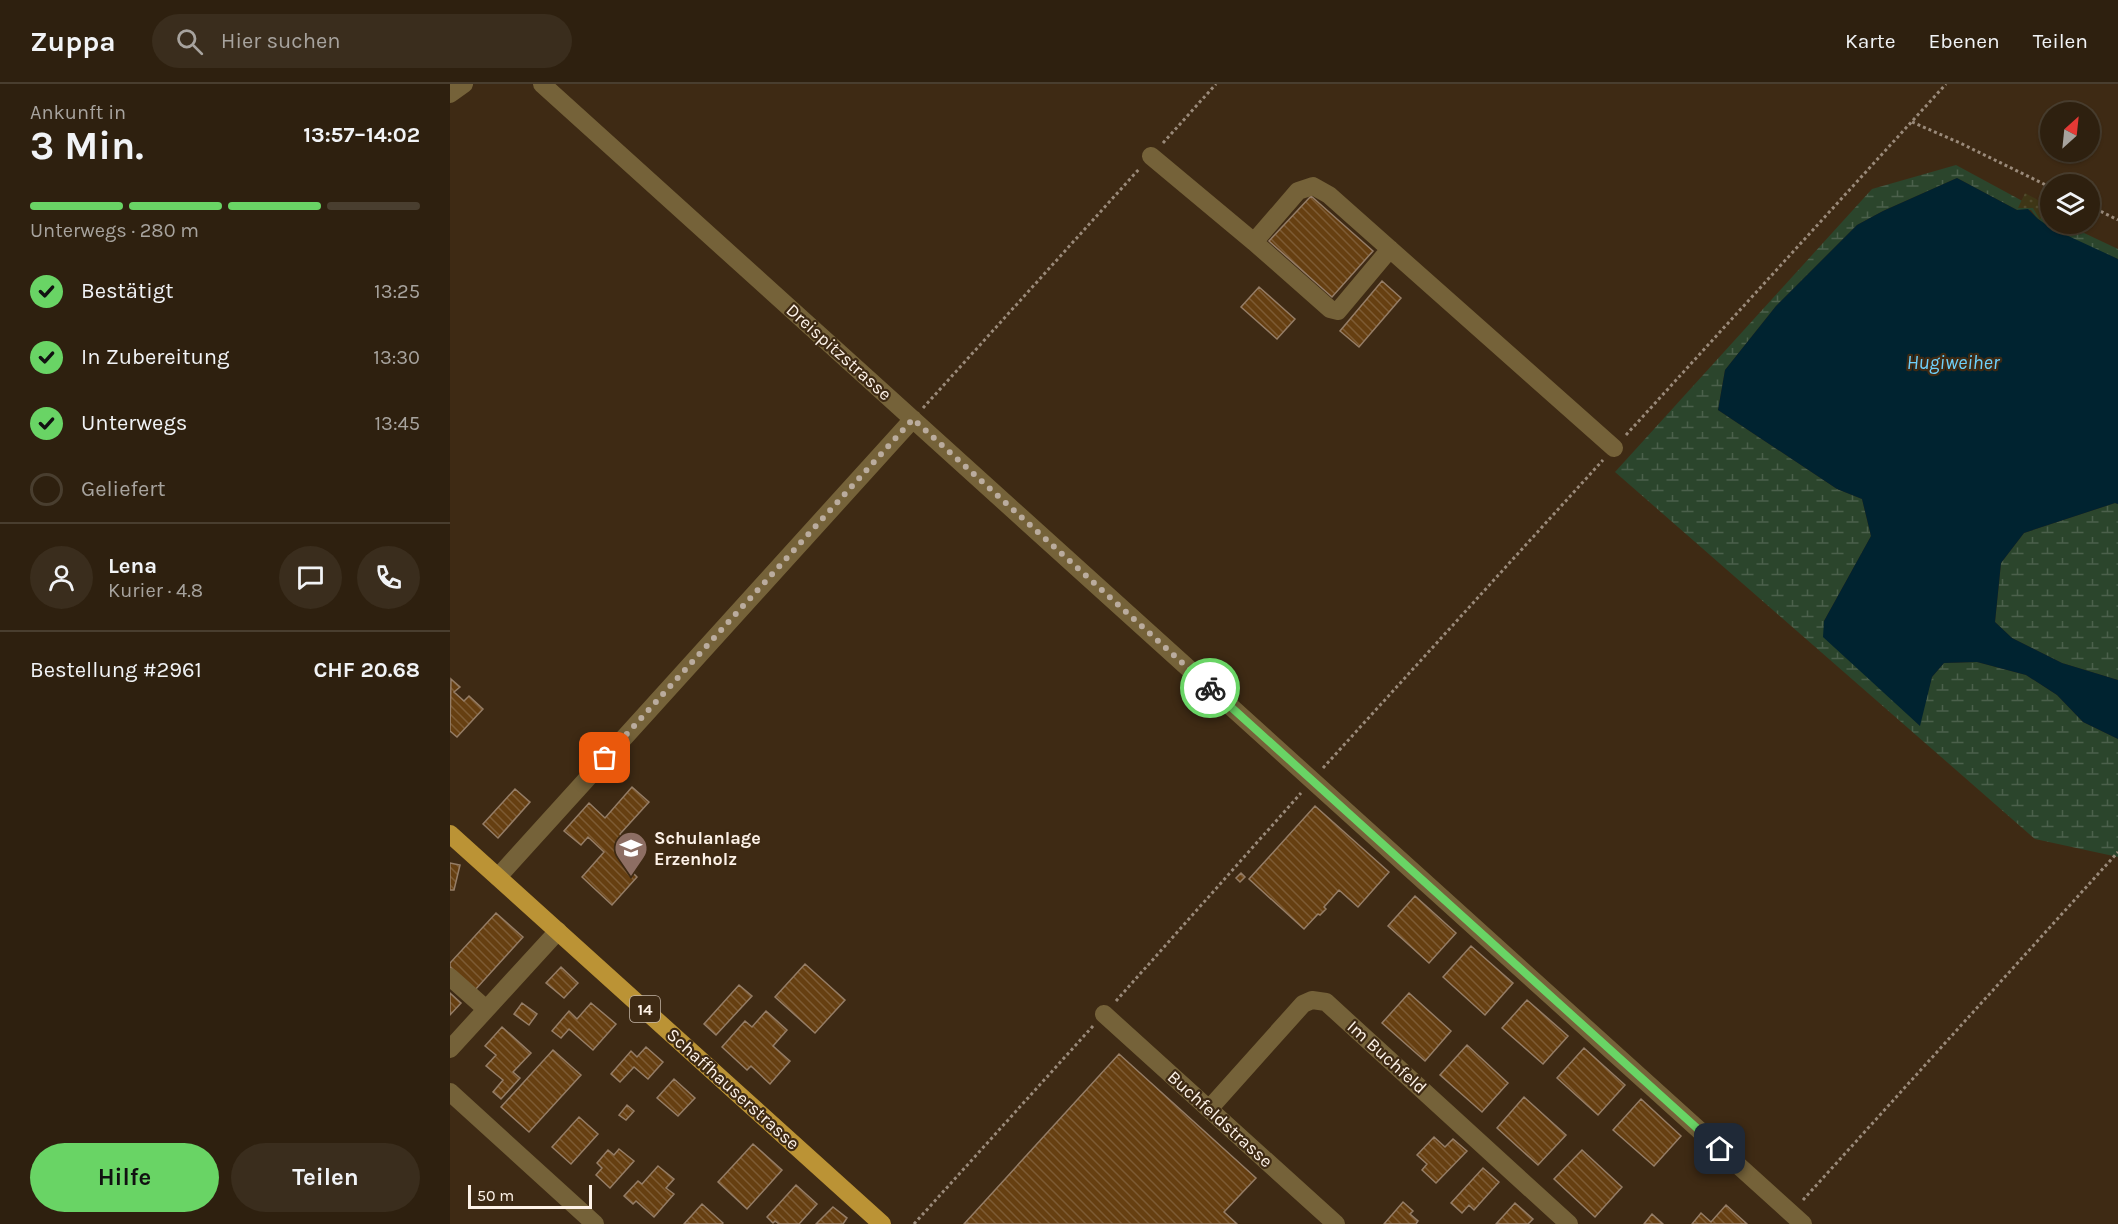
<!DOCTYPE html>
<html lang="de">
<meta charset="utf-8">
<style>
:root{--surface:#2e200f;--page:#3a2d1d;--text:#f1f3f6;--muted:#a7a39e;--line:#493e2f;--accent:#69d465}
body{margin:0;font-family:Karla,sans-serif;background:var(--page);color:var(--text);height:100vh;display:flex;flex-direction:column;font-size:22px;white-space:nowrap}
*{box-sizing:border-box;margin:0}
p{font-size:20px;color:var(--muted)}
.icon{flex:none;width:33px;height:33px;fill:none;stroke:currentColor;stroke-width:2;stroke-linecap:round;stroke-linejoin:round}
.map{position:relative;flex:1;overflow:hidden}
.panel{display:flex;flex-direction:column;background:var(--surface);width:450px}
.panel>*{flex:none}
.needle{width:39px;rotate:27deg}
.buttons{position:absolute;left:1590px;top:18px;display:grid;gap:12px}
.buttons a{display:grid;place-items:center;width:60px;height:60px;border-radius:50%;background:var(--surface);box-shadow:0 2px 4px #0004,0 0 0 2px var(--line);font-size:30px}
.scale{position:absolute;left:18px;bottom:15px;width:124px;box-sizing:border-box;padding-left:6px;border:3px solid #fdf2e8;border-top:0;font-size:16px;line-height:21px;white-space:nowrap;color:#fdf2e8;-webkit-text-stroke:4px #3e2a14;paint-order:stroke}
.pin{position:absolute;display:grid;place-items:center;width:51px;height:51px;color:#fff;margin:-26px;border-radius:12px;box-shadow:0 3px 9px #0006}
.courier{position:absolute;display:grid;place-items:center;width:60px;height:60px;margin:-30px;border:4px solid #69d465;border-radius:50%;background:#fff;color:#222;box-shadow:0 2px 8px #0007}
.headline em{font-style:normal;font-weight:700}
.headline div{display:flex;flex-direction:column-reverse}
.headline{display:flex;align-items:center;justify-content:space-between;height:102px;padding:0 30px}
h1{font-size:39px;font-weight:700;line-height:45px}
.bar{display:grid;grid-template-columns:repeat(4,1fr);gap:9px 6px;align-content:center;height:72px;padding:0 30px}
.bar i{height:8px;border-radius:4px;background:var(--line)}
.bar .active{background:var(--accent)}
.bar p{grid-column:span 4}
.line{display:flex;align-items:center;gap:15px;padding:0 30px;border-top:2px solid var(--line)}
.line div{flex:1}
.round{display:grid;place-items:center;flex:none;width:63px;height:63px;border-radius:32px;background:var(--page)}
ol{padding:0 30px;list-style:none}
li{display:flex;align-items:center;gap:18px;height:66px}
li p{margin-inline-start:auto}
li .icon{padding:6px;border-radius:50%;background:var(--accent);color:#111;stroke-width:4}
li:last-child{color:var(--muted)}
li i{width:33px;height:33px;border:3px solid var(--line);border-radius:50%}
.button{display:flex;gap:12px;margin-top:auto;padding:12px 30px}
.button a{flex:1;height:69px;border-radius:36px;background:var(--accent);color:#111;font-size:24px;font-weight:700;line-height:69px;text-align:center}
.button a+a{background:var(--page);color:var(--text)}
header{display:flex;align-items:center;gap:36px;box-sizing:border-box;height:84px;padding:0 30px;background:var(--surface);border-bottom:2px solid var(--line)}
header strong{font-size:28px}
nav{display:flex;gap:33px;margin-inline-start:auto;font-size:21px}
.search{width:420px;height:54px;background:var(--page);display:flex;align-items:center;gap:15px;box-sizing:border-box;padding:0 21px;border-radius:33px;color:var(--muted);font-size:22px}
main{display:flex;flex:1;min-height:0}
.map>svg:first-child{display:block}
</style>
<header>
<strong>Zuppa</strong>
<div class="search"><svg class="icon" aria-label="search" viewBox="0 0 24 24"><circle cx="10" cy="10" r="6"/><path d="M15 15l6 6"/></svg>Hier suchen</div>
<nav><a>Karte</a><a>Ebenen</a><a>Teilen</a></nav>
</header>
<main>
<section class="panel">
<div class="headline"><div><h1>3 Min.</h1><p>Ankunft in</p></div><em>13:57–14:02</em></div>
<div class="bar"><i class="active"></i><i class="active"></i><i class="active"></i><i></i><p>Unterwegs · 280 m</p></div>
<ol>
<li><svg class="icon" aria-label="check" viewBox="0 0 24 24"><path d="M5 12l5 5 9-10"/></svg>Bestätigt<p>13:25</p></li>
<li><svg class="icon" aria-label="check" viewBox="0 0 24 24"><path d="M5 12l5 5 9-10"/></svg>In Zubereitung<p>13:30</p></li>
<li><svg class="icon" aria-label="check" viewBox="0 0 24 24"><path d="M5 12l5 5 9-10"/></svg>Unterwegs<p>13:45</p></li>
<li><i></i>Geliefert</li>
</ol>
<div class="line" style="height:108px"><a class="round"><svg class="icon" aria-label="person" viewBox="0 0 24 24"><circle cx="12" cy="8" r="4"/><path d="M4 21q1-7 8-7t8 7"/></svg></a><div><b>Lena</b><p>Kurier · 4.8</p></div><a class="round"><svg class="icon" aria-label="chat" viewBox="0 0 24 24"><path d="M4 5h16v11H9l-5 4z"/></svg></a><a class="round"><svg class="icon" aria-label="phone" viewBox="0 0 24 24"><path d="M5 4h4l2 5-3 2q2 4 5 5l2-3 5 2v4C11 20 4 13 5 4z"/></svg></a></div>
<div class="line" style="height:78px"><div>Bestellung #2961</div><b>CHF 20.68</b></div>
<div class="button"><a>Hilfe</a><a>Teilen</a></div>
</section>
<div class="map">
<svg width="1668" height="1140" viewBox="0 0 1668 1140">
<defs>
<pattern id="wetland-marsh" width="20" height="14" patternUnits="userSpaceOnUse" patternTransform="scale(1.5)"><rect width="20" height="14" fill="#2b452c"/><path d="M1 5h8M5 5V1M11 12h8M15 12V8" fill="none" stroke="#4b604b"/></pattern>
<pattern id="sand-dots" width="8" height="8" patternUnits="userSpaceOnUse" patternTransform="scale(1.5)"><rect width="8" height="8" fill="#3e3616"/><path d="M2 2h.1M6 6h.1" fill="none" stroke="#514a2d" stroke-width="1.8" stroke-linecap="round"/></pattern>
<pattern id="building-back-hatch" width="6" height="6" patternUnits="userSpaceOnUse" patternTransform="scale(1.5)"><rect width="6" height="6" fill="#663f11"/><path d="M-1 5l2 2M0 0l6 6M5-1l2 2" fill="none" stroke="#7d5b34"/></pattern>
</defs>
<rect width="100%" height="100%" fill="#3e2a14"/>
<path fill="url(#wetland-marsh)" d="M1506 81 1600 132V140H1615L1668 165V175C1642 163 1597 151 1581 126H1567L1507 94 1433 127 1407 141 1326 222 1275 286 1268 326 1387 405 1412 415 1421 452 1374 537 1469 641 1482 593 1494 579 1527 578 1576 591 1607 611 1633 638 1668 655V773L1585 755 1165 388 1422 105Z
M1665 419 1668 420V596L1612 579 1562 554 1545 538 1551 479 1574 449Z"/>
<path fill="url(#sand-dots)" d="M1575 109 1595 120 1594 127 1590 136 1583 124H1568Z"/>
<path fill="#002330" d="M1507 94 1567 126 1578 125 1588 135 1601 144 1668 175V420L1665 419 1574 449 1551 479 1545 538 1562 554 1612 579 1668 596V655L1633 638 1607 611 1576 591 1527 578 1494 579 1482 593 1470 642 1373 553 1374 537 1421 452 1412 415 1387 405 1268 326 1275 286 1326 222 1407 141 1433 127Z"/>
<path fill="url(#building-back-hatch)" stroke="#957d66" stroke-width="1.5" d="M861 112 923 167 882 213 819 157Z
M932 197 951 214 909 263 890 247Z
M809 203 845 235 827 255 791 223Z
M1 595 10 603 4 608 14 617 19 612 33 625 7 653 0 647Z
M182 703 199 718 170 750 176 756 171 762 184 773 176 782 187 793 162 821 132 793 154 768 138 753 131 761 114 747 139 719 155 734Z
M65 705 80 718 48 754 33 740Z
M865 722 939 788 908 823 889 806 874 823 876 825 870 831 868 830 854 845 799 795Z
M0 779 10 781 4 806H0Z
M791 789 795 793 790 798 786 794Z
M965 812 1006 849 979 879 938 842Z
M46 829 73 853 25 906 0 883V879Z
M1021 862 1063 899 1035 931 993 893Z
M355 880 395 916 365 949 325 913Z
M111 883 128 899 114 914 96 899Z
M289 901 302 912 266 951 254 940Z
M0 909 11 919 0 931Z
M959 909 1001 947 975 977 932 939Z
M1077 916 1118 952 1093 980 1052 944Z
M72 919 87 930 79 941 64 930Z
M141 919 166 940 143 966 119 945 111 954 102 947 119 927 127 935Z
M316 927 337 946 323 962 340 977 320 1000 301 982 297 986 272 963 295 937 302 943Z
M52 943 81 969 63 988 70 994 51 1015 43 1008 53 996 36 982 46 971 35 962Z
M1017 961 1058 999 1032 1028 990 991Z
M196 963 213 978 198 995 184 983 170 998 161 990 181 967 187 973Z
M1134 964 1175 1001 1148 1031 1107 994Z
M103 966 131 991 79 1048 51 1023Z
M669 970 806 1094 774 1128 787 1140H514Z
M224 995 245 1014 228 1032 207 1014Z
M1074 1013 1116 1051 1088 1081 1047 1044Z
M1191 1015 1231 1052 1204 1082 1163 1046Z
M177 1021 184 1027 176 1036 169 1031Z
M129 1033 148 1050 121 1080 102 1063Z
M984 1053 995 1063 1003 1055 1017 1067 986 1099 972 1086 977 1080 967 1071Z
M303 1060 332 1086 297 1125 268 1098Z
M169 1065 184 1077 160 1104 146 1091 152 1084 147 1079 158 1066 164 1071Z
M1132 1066 1172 1103 1145 1133 1104 1095Z
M208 1082 224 1095 216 1104 224 1110 204 1133 186 1117 183 1120 174 1112 188 1097 192 1100Z
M1033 1084 1049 1098 1024 1126 1019 1121 1012 1129 1001 1119Z
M346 1101 367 1120 349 1140H329L325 1137 323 1139 317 1133Z
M953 1118 963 1127 960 1130 968 1137 966 1140H934Z
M1065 1119 1083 1135 1078 1140H1046Z
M252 1120 273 1139 272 1140H234Z
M1276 1121 1297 1140H1242L1251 1129 1261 1138Z
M383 1123 397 1134 393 1140H366Z
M1202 1130 1213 1140H1194Z"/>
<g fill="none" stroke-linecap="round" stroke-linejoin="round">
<path stroke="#9a8a7a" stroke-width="3" stroke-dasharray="3 3" stroke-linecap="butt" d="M1462 38 1510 59 1600 103
M713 59 766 0
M1640 122 1668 136
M473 324 690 84
M1176 351 1496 0
M873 684 1153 376
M666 917 851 709
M1353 1116 1668 768
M464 1140 643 942"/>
<path stroke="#756239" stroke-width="18" d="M92 0 1353 1140
M0 10 14 0
M701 72 804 158 848 107 863 102 879 111 1164 364
M804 158 880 225 888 227 940 165
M48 793 463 335
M0 893 36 925
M654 930 886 1140
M0 965 108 847
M0 1008 145 1140
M759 1025 853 920 862 916 876 918 1119 1140"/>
<path stroke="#bb9335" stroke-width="18" d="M0 750 432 1140"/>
</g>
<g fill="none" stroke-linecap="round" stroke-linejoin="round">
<path stroke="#baac9e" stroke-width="6" stroke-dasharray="0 10.8" d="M155 674 463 335 760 604"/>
<path stroke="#69d465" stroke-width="8" d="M760 604 1270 1065"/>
</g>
<defs>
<symbol id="school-pin" viewBox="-11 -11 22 30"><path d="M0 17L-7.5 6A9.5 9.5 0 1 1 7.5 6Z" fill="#8d6e63" stroke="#3e2a14"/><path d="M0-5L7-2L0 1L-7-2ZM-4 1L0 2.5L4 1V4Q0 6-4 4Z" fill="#fff"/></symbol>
</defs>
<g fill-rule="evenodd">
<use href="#school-pin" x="162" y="745" width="38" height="52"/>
</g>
<g text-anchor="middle" stroke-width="4.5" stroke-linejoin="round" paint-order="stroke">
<rect fill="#3e2a14" stroke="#c4b6a8" stroke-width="1.5" x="180" y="912" width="30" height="26" rx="4.5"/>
<g font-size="16" font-weight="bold" fill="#fdf2e8">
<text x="195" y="931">14</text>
</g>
<g font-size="18" fill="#fdf2e8" stroke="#3e2a14">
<text transform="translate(389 268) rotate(42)" y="6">Dreispitzstrasse</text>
<text transform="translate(937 973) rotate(42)" y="6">Im Buchfeld</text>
<text transform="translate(283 1005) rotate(42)" y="6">Schaffhauserstrasse</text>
<text transform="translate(770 1035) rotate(42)" y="6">Buchfeldstrasse</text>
</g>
<g font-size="18" font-weight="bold" fill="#fdf2e8" stroke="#3e2a14" text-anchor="start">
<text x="204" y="760">Schulanlage<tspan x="204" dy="21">Erzenholz</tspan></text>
</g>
<g font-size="20" font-style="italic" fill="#6ed0fb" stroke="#3e2a14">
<text x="1503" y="285">Hugiweiher</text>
</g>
</g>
</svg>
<div class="buttons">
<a><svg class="needle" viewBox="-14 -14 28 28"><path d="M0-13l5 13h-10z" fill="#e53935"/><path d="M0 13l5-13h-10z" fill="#a7a39e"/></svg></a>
<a><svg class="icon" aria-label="layers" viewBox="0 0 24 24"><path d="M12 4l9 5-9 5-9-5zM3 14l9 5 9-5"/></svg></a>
</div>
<div class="scale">50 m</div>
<div class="pin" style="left:155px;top:674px;background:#ea580c"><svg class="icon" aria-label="bag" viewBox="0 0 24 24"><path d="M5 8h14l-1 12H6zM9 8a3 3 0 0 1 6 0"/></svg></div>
<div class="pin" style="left:1270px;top:1065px;background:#1f2937"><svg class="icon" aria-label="home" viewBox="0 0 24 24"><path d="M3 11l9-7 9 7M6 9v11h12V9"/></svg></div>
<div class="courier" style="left:760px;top:604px"><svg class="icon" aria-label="bike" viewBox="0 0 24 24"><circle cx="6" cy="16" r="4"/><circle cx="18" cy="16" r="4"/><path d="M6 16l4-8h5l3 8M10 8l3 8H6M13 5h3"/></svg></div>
</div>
</main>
